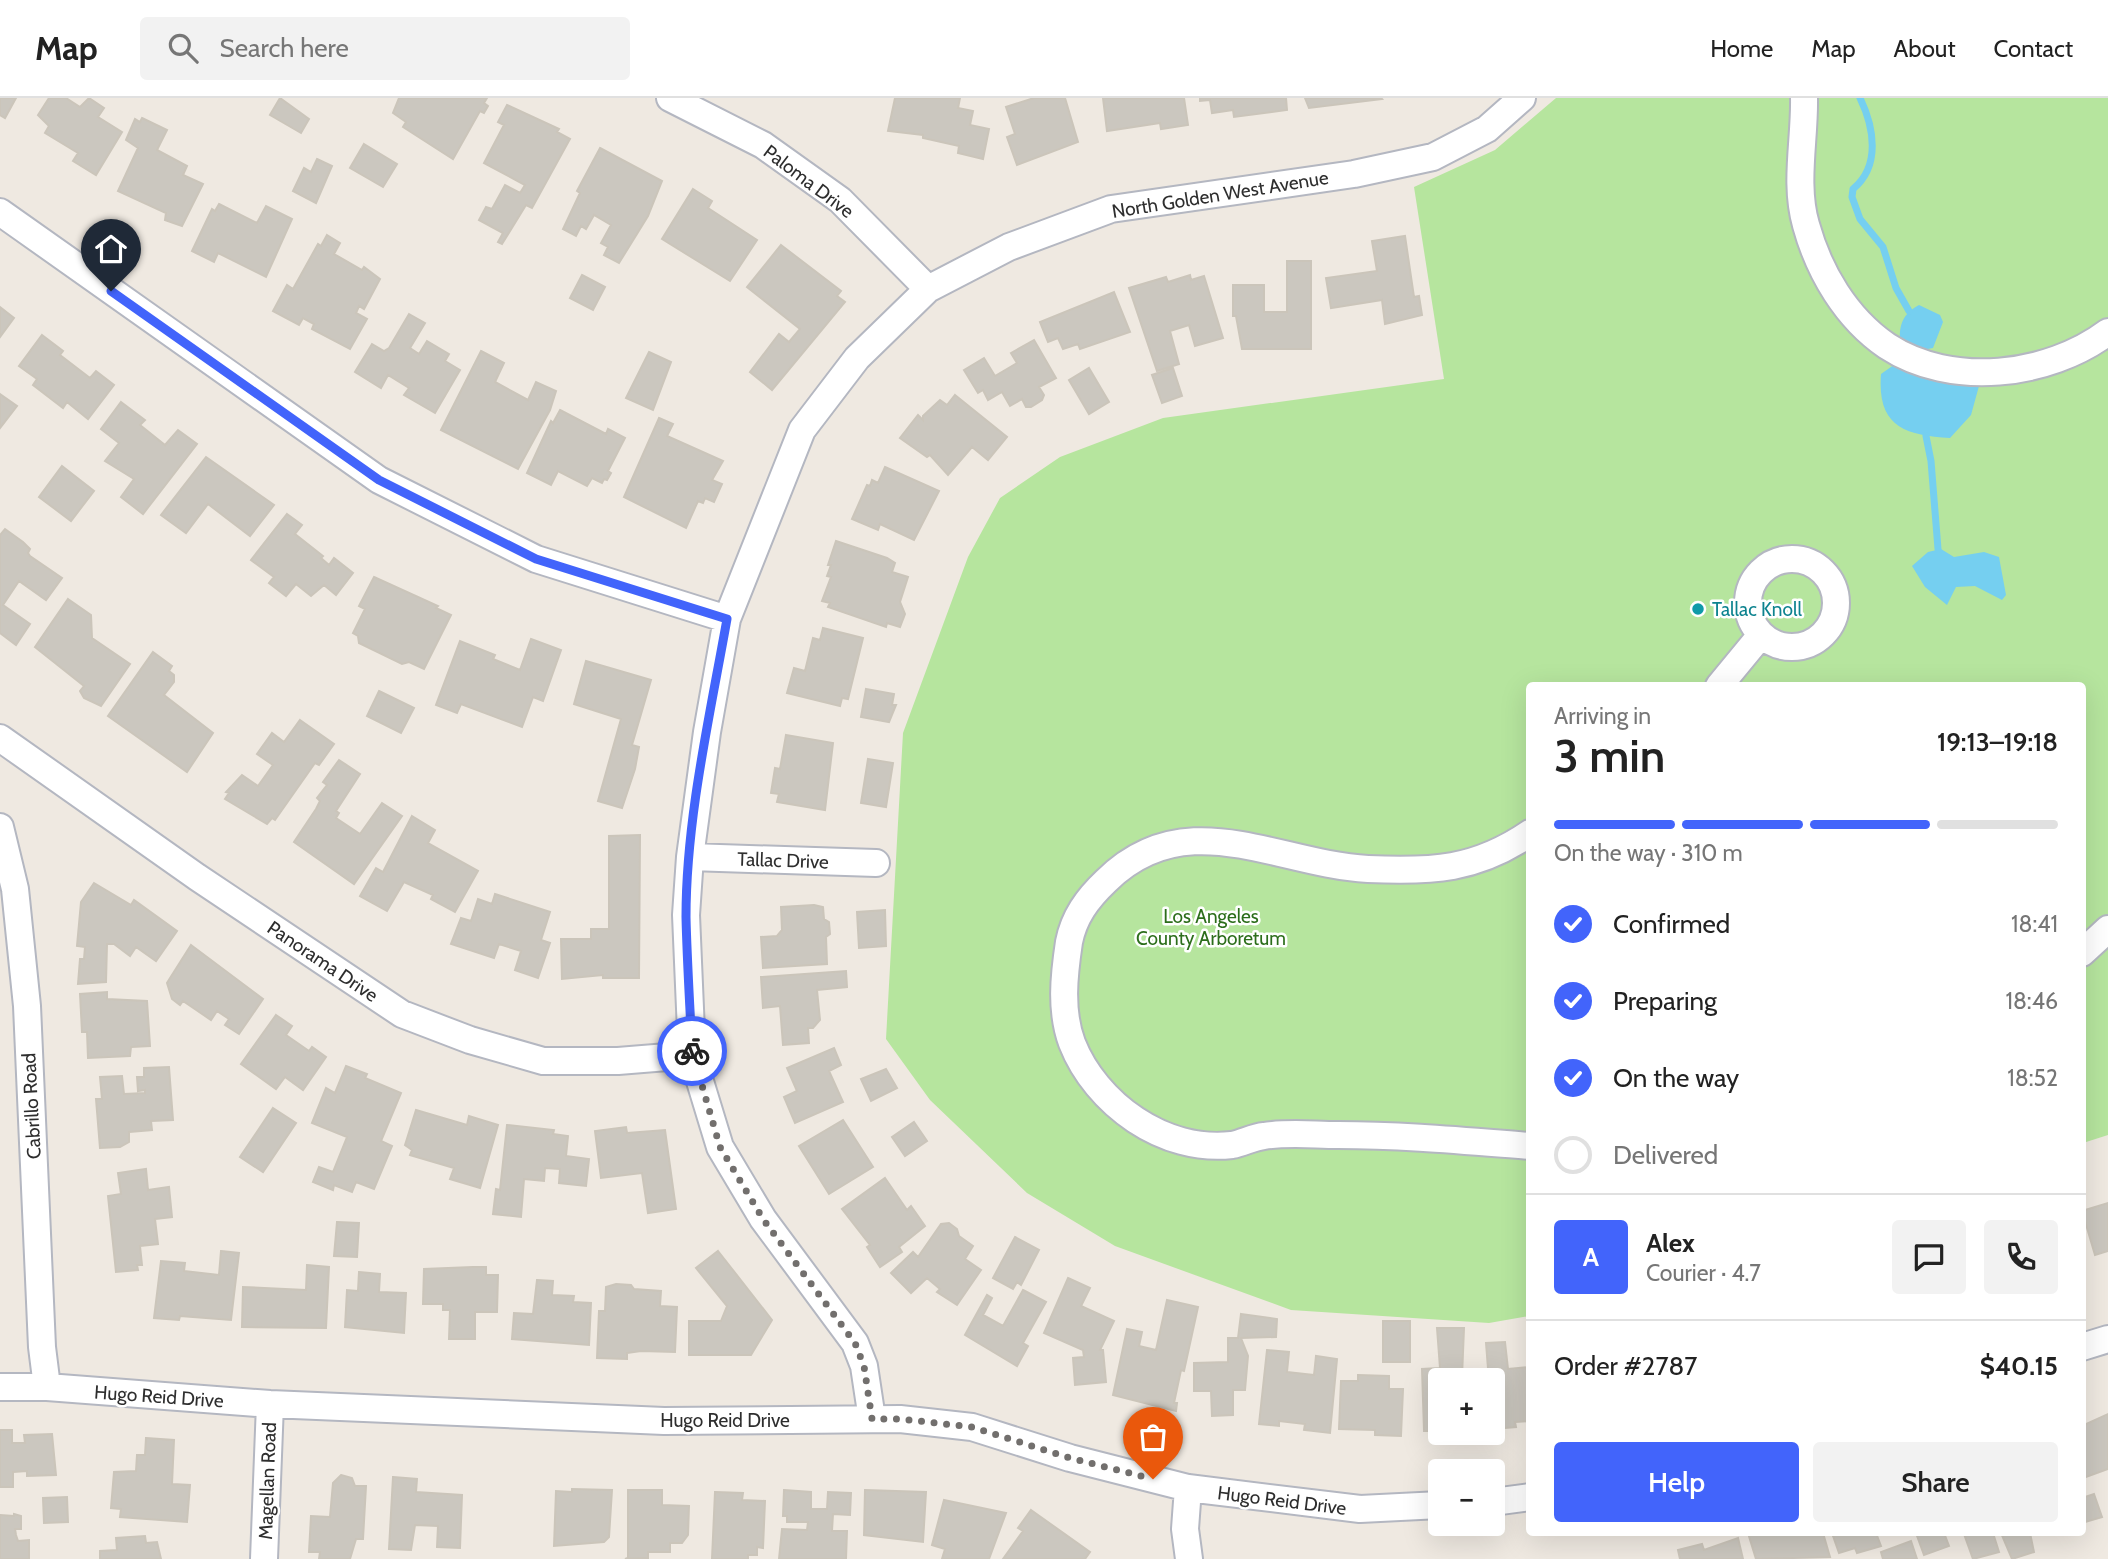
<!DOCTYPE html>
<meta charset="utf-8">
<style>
:root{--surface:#fff;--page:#f2f2f2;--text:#222;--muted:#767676;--line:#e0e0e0;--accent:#4264fb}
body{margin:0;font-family:Cabin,sans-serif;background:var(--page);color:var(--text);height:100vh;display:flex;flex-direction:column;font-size:26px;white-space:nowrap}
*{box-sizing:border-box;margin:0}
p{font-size:23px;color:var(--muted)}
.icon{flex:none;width:38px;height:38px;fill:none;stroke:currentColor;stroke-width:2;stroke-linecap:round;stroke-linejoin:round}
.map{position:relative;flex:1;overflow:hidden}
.side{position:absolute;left:1526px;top:584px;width:560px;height:854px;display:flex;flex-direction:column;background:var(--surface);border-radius:7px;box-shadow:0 7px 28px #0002}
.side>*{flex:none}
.controls{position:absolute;left:1428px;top:1270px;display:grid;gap:14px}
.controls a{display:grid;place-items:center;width:77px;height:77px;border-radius:7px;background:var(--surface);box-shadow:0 7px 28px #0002;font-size:35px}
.pin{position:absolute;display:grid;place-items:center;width:60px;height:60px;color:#fff;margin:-72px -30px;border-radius:50% 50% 50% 0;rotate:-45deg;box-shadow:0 0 7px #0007}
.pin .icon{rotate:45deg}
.courier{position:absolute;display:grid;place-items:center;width:70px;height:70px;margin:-35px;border:5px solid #4264fb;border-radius:50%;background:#fff;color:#222;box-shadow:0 2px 9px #0007}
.summary em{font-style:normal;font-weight:600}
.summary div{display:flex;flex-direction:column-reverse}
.summary{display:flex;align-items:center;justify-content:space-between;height:119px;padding:0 28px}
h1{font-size:46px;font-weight:600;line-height:52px}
.bar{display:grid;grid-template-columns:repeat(4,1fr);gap:10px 7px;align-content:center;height:84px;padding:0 28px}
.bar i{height:9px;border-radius:5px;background:var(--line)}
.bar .active{background:var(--accent)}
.bar p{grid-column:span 4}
.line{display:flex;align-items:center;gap:18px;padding:0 28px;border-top:2px solid var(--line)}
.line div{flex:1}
.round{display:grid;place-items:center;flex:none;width:74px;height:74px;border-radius:7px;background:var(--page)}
ol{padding:0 28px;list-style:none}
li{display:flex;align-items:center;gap:21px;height:77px}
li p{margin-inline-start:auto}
li .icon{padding:7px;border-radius:50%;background:var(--accent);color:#fff;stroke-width:4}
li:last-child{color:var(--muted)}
li i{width:38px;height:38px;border:4px solid var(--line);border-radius:50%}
.primary-button{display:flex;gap:14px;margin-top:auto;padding:14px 28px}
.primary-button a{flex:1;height:80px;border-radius:7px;background:var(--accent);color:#fff;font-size:28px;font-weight:600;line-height:80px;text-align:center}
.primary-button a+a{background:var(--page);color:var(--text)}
header{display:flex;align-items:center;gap:42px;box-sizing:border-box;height:98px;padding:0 35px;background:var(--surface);border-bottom:2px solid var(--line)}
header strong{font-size:33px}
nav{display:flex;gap:38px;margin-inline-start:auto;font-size:24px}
.search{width:490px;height:63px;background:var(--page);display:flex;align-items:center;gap:18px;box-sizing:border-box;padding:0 24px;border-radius:7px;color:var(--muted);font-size:26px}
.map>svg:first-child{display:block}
</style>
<header>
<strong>Map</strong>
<div class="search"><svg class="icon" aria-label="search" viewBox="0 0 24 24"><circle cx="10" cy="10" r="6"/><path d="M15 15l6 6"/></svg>Search here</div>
<nav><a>Home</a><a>Map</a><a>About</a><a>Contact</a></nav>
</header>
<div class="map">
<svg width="2108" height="1461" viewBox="0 0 2108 1461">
<rect width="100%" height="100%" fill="#efe9e1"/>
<path fill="#b6e59e" d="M1556 0H2108V1037L2083 1045 2082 588H1530L1529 1218 1489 1225 1291 1212 1115 1148 1027 1095 930 1002 886 941 903 635 968 459 1000 400 1060 359 1163 320 1444 281 1414 89 1495 52Z"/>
<path fill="#75cff0" d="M1919 207 1940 217 1943 224 1933 250 1922 252 1900 244C1899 226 1903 216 1919 207Z
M1898 264 1979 288 1971 317 1950 340C1904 337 1877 328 1881 276Z
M1941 451 1954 459 1984 454 1999 459 2006 497 2002 502 1975 488 1956 489 1947 507 1925 489 1912 468 1928 454Z"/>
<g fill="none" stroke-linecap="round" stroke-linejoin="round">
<path stroke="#75cff0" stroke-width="7" d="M1860 0C1874 29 1881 68 1853 91L1852 99 1860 121 1883 149 1896 190 1909 213
M1926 338 1931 363 1938 451"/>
</g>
<path fill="#cbc7bf" stroke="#cbc5ba" stroke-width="2" d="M0 0H16L5 20 0 17Z
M49 0H66L80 9 89 0 104 10 98 19 122 34 96 77 73 63 78 55 45 35 49 28 38 17Z
M280 0 309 21 301 35 270 17Z
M399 0H487L484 5 488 8 484 15 480 13 453 61 403 29 406 24 393 15Z
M895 0H960L958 10 973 13 970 27 989 31 983 61 958 55 959 48 923 40V37L888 33Z
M1034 0H1065L1078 44 1017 67 1007 39 1015 36 1006 9Z
M1103 0H1184L1188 27 1161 31 1160 25 1107 33Z
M1200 0H1286L1287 12 1234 19 1233 12 1212 15 1210 2 1200 3Z
M1305 0H1381L1382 1 1309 10Z
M507 7 559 31 557 34 570 41 532 110 526 107 502 146 498 144 503 135 479 122 486 109 492 111 505 87 520 95 525 87 484 65 504 27 498 24Z
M142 20 167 32 157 52 187 68 183 77 203 86 182 128 165 122 166 115 118 93 138 50 126 42 135 21 140 24Z
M364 46 397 66 383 89 350 70Z
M600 50 662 83 648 118 619 165 604 157 608 149 601 145 611 127 594 117 586 131 581 128 576 138 563 131 580 95 577 93Z
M317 61 332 68 316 105 293 93 304 70 311 74Z
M693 91 712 103 708 110 757 142 730 183 662 141Z
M219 106 257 125 266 108 292 121 266 179 218 155 214 164 192 153 212 111 215 113Z
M327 137 340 145 334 156 362 172 364 169 380 181 364 211 359 208 356 215 367 221 350 251 312 231 314 226 303 220 299 227 273 213 287 187 293 191 318 146 321 148Z
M1405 138 1414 199 1419 198 1422 217 1385 226 1382 202 1331 210 1326 180 1377 173 1372 143Z
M781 147 841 193 837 198 845 204 772 292 750 274 779 236 789 244 800 231 747 189Z
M1287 163H1311V251H1242L1236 218H1233V187H1264V214H1287Z
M582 177 605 189 593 212 570 200Z
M1190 177 1191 182 1204 178 1223 240 1195 248 1189 227 1170 233 1179 266 1157 273 1129 190 1166 179 1168 184Z
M1114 194 1130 234 1080 251 1078 246 1063 251 1058 240 1048 244 1040 224Z
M0 209 14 220 0 239Z
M409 216 425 225 410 250 419 256 427 243 449 256 445 263 460 272 435 315 404 297 409 290 388 277 381 290 355 274 372 246 384 253 389 250Z
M42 237 63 253 60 257 90 280 96 273 114 287 88 321 67 304 63 310 33 287 37 281 19 268Z
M1034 242 1056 280 1039 289 1044 297 1042 302 1031 309H1026L1022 301 1010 308 1002 294 988 302 983 292 978 295 964 272 984 260 995 278 1017 265 1011 255Z
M481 253 504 265 495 284 528 302 536 284 556 293 550 312 518 371 441 332Z
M649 254 671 264 653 312 626 300Z
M1089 270 1109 304 1089 316 1069 282Z
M1173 270 1182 298 1162 305 1152 277Z
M0 296 17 308 0 330Z
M955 297 1007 339 988 362 972 349 948 377 930 357 927 359 900 340 918 317 923 322V318L940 302 947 307Z
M121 304 145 322 140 327 165 347 178 332 197 346 143 416 121 399 134 381 105 363 119 345 101 331Z
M560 312 606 336 608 331 625 340 608 373 611 375 607 382 604 381 602 385 592 380 587 388 558 373 551 387 527 375 551 323 553 325Z
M659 320 673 326 667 338 723 363 712 382 722 386 714 404 705 400 703 405 698 403 686 430 624 399Z
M206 359 274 407 250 438 208 406 186 435 161 417Z
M62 368 94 393 71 423 39 399Z
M885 369 939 393 914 442 880 426 878 432 852 421 867 387 870 388 872 382 878 385Z
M287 416 302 427 295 436 323 458 321 460 329 467 334 460 353 475 336 497 324 487 311 498 296 486 286 498 269 485 274 479 251 462Z
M5 431 23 444 30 451 28 455 30 458 62 480 46 502 19 483 3 507 30 526 16 547 0 535V437Z
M836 443 887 460 895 465 892 474 908 479 900 504 905 516 900 529 887 525 886 529 828 509 830 505 822 503 831 479 827 478 831 467H828Z
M374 479 438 508 436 510 451 517 424 571 409 564 402 566 359 545 358 538 353 535 365 511 359 508Z
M68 501 91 517 92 540 130 566 101 608 84 600 80 593 84 588 35 549Z
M823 530 863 540 848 601 842 600 840 608 787 595 794 570 805 573 813 540 820 542Z
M531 541 561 552 543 603 533 599 522 629 461 606 457 615 436 607 460 543 495 557 493 561 520 572Z
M153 554 172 568 169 573 174 577V584L164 597 213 635 187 674 108 618Z
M586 563 651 582 632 647 639 649 635 671 622 710 598 703 621 621 574 606Z
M866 591 894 596 892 607H896L889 624 861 619Z
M379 593 414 610 401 635 367 618Z
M300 622 334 646 319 667 315 665 275 722 272 720 267 726 225 701 229 695 226 694 242 677 258 688 273 667 257 656 272 635 284 644Z
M786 637 833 645 825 712 777 704 779 696 771 695 775 670 780 671Z
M868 661 893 665 886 709 861 705Z
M339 662 360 676 336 713 339 715 336 720 360 736 382 705 402 718 354 786 294 744 316 711 320 703 317 700 327 687 323 684Z
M412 718 435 732 428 745 478 773 455 814 431 801 433 797 404 784 387 813 360 798 376 770 383 774Z
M640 737 639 880H603V877L562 881 561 841H591V831H609V738Z
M94 785 131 807 134 802 177 833 156 863 136 849 130 858 114 846H107L106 884 78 886 80 861H84L85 849 77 848 81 804Z
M495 796 550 814 541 842 550 845 538 880 515 872 521 853 499 846 494 860 451 846 461 820 471 823 478 801 492 806Z
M814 807 823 809 824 821 829 824 830 836 826 839 827 866 763 870 761 839 777 838 782 832 781 809Z
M885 812 886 848 859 850 857 814Z
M191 847 263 901 239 936 225 927 229 921 217 913 211 922 183 903 180 907 172 901 167 885Z
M846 873 847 889 817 892 820 922 813 930H808L809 945 783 947 780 908 763 910 761 879Z
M107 894V901L147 903 150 948 131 949 130 958 88 960 87 934H82L80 896Z
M276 917 292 928 286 937 309 953 312 949 326 959 303 992 285 979 276 991 241 966Z
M834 950 841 967 829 973 843 1004 795 1025 784 999 797 993 787 970Z
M346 968 367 976 365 980 401 995 381 1043 392 1048 374 1091 356 1084 352 1094 334 1087 333 1092 313 1084 319 1069 333 1074 347 1039 312 1025 326 990 335 995Z
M169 969 173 1022 151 1023 152 1032 129 1034V1044L120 1049 100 1050 96 1001H102L100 979 122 978 124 996 145 995V992L138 993 137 979H144V970Z
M886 971 897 990 871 1003 861 981Z
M273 1010 296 1025 263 1074 240 1059Z
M416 1012 467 1027 469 1018 498 1027 480 1090 450 1081 454 1070 410 1057 412 1052 405 1047Z
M843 1022 873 1069 829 1096 799 1048Z
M914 1024 927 1043 905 1058 892 1039Z
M507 1027 554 1032 553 1036 568 1038 566 1058 589 1061 586 1088 559 1085 560 1071 545 1070 544 1083 524 1081 521 1119 493 1116 496 1091 500 1092Z
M626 1029 627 1035 665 1032 676 1111 648 1115 642 1075 601 1080 595 1033Z
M146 1071 148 1092 169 1089 172 1119 155 1121 158 1146 140 1148 142 1167H137L138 1172 116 1174 108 1098 121 1096 118 1075Z
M885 1080 907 1112 911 1108 925 1128 899 1149 902 1154 880 1169 867 1149 870 1147 842 1111Z
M2108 1105V1153L2095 1157 2082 1113Z
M337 1124 359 1125 357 1159 334 1158Z
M949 1125 957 1131 959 1138 973 1148 965 1161 981 1172 957 1207 937 1194 940 1191 927 1180 911 1195 891 1175 913 1154 918 1159 941 1126Z
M1015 1139 1039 1152 1021 1187 1017 1184 1013 1191 993 1180Z
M221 1153 239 1155 231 1222 180 1218 179 1222 154 1220 161 1163 185 1165 184 1173 219 1177Z
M718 1153 772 1222 751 1257H689V1223H721L727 1208 696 1170Z
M307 1167 329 1169 326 1230 242 1229 243 1189 306 1192Z
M473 1169H486V1177H498L497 1214H475V1241H449L450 1212H443V1206H423L424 1171Z
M359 1174 380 1176 379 1194 406 1195 404 1235 345 1229 347 1192 358 1193Z
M1068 1180 1090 1190 1081 1208 1114 1223 1100 1252H1103L1106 1284 1075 1287 1073 1260 1084 1259 1083 1252 1044 1235Z
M537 1182 553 1183 552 1197 574 1198 573 1204 591 1205 589 1247 512 1241 514 1215 533 1216Z
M616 1186 631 1187 634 1191 661 1193 660 1208 677 1209 675 1254 641 1253 627 1255V1261L597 1260 599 1213H605L606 1189Z
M1023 1192 1046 1204 1023 1245 1028 1248 1017 1268 965 1237 987 1197 992 1200 983 1217 1003 1228Z
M1167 1202 1198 1209 1184 1273 1181 1272 1174 1305H1177L1176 1313 1113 1297 1127 1231 1142 1234 1139 1248 1156 1252Z
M1241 1216 1277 1221 1276 1239 1241 1240 1248 1258 1245 1292H1233V1317L1212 1318 1211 1293H1194V1265L1228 1264V1240H1238Z
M1383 1223H1410V1264H1383Z
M1437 1230H1464L1462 1279 1480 1278V1283H1440V1333H1424L1422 1271 1440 1270Z
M1505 1244 1508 1271 1530 1269V1323L1515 1324 1516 1329 1493 1331V1283H1489L1486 1245Z
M1267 1252 1289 1254 1287 1274 1314 1277 1316 1258 1337 1261 1330 1335 1304 1332 1305 1326 1279 1323V1328L1259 1326Z
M1358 1277 1389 1278V1291H1403L1401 1338 1375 1337V1332L1339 1331 1341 1283H1358Z
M2108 1316V1371L2083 1380 2082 1328Z
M0 1332H12V1345H25L24 1337 52 1336 56 1377 27 1378V1373L13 1374V1389H0Z
M146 1340 174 1342 172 1386 190 1387 187 1424 120 1419 121 1411 111 1410 114 1374 136 1373 137 1357H145Z
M341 1377 352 1380 355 1388H366L363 1441H356L350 1461H319L320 1454H309L311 1418 330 1419 333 1385Z
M393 1379 417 1381 416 1394 462 1397 460 1450 437 1449 438 1428 415 1427 411 1452 389 1451Z
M572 1391 612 1392 609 1439 604 1444 554 1448 556 1393 572 1394Z
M628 1392H662V1407L689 1408 688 1437 682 1445H670V1454H648V1460L625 1461 628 1460Z
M784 1392 811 1394V1411H827L828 1394 851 1395 850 1417 833 1416 832 1433H847L846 1461H779L782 1431 807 1432 808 1424H787V1418H783Z
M865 1392 926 1394 923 1444 864 1437Z
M715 1394 743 1395 742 1402 765 1403 763 1450 757 1449V1457H748V1461H712Z
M2094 1396 2102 1419 2082 1425V1400Z
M67 1399 68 1424 44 1425 43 1400Z
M944 1402 1006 1415 989 1461H942L945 1451 932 1447Z
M1031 1412 1090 1454 1085 1461H1003L1023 1433 1018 1430Z
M14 1416 21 1418V1431H15L16 1437 18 1443 29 1442V1461H0V1417L14 1418Z
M1748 1435H1823L1830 1459 1756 1461Z
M1832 1435H1876L1881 1448 1857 1455 1855 1450 1839 1455Z
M1916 1435H1944L1949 1448 1924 1457Z
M1993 1435 1999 1454 1973 1461 1964 1436Z
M2001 1435H2030L2034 1454 2012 1461Z
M145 1438 146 1445 157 1444 161 1461H100V1453L117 1452 116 1440Z
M1738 1440 1743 1461H1680L1678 1452 1702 1446 1704 1452Z
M1911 1443 1917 1461H1883L1881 1454Z"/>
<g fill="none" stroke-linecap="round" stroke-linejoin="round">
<defs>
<path id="street" d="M670 0 763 47 840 102 928 191
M1804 0C1805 41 1794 86 1806 127 1819 174 1846 220 1887 248 1951 290 2048 279 2108 234
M0 114 379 382 536 461 727 521
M1748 505a44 44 0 1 1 88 0a44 44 0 1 1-88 0Z
M1719 588 1761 537
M0 640 197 779 402 916 470 942 543 963H618L692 957
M0 729 15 791 27 908 42 1249 47 1289
M1530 735C1476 772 1432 774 1368 771 1276 766 1186 704 1106 783 1087 801 1074 819 1069 844 1064 877 1060 913 1072 945 1096 1006 1164 1055 1232 1047 1243 1045 1253 1039 1264 1038 1288 1034 1314 1037 1338 1037 1402 1037 1466 1043 1530 1048
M690 759 876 765
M2082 855 2108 831
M2082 1249 2108 1241
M0 1289H47L270 1306 664 1323 900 1321 972 1329 1070 1360 1188 1390 1360 1411 1440 1407
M872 1321 864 1268 855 1245 763 1121 720 1049 692 957 686 817 690 759 707 634 727 521 802 332 857 260 928 191 1009 149 1111 111 1354 76 1433 59 1487 31 1522 0
M1188 1390 1185 1431 1189 1461
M1493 1404 1530 1399
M264 1461 270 1306"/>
</defs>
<use href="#street" stroke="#b4b7c1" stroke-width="30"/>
<use href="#street" stroke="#fff" stroke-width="26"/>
</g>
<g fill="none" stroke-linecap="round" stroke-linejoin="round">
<path stroke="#726f6d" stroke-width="7" stroke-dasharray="0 12.6" d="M692 953 720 1049 763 1121 855 1245 864 1268 872 1321H901L972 1329 1070 1360 1153 1381"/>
<path stroke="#4264fb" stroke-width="9" d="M111 193 379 382 536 461 727 521C710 617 686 721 686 819 687 863 690 908 692 953"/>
</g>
<circle fill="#0f9aa8" stroke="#fff" stroke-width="2.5" cx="1698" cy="511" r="7"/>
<g text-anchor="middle" stroke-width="5" stroke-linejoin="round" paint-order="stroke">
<g font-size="19" fill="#2e2e2e" stroke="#fff">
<text transform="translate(809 83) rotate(37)" y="7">Paloma Drive</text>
<text transform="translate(1220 96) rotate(-9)" y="7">North Golden West Avenue</text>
<text transform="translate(783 762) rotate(2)" y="7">Tallac Drive</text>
<text transform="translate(323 863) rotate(34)" y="7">Panorama Drive</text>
<text transform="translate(31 1008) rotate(-93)" y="7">Cabrillo Road</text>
<text transform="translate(159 1298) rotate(4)" y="7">Hugo Reid Drive</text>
<text x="725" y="1329">Hugo Reid Drive</text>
<text transform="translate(267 1383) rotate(-88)" y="7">Magellan Road</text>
<text transform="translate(1282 1402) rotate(7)" y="7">Hugo Reid Drive</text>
</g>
<g font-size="19" fill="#0d838f" stroke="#fff" text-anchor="start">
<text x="1712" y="518">Tallac Knoll</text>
</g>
<g font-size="19" fill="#2c6e1b" stroke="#fff">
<text x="1211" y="825">Los Angeles<tspan x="1211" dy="22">County Arboretum</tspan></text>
</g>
</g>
</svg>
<div class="controls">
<a>+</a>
<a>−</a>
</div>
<div class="pin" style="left:1153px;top:1381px;background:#ea580c"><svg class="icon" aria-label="bag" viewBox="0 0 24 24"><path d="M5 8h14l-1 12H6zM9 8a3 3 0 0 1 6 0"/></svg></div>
<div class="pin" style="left:111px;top:193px;background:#1f2937"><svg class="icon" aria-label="home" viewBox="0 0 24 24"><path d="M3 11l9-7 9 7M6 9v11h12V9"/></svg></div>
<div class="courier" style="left:692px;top:953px"><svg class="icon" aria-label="bike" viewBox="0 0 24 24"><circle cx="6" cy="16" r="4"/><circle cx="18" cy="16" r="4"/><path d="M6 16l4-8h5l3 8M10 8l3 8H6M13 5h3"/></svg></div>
<section class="side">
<div class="summary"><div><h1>3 min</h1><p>Arriving in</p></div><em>19:13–19:18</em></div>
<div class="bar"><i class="active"></i><i class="active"></i><i class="active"></i><i></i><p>On the way · 310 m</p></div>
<ol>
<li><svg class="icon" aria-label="check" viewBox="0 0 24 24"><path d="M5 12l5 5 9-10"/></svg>Confirmed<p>18:41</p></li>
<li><svg class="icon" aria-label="check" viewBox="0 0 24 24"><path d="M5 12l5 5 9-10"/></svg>Preparing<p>18:46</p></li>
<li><svg class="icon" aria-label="check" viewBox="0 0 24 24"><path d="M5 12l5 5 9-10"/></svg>On the way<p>18:52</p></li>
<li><i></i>Delivered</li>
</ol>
<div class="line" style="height:126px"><b class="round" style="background:var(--accent);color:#fff">A</b><div><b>Alex</b><p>Courier · 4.7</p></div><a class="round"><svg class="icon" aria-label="chat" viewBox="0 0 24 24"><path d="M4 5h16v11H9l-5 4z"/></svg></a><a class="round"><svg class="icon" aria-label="phone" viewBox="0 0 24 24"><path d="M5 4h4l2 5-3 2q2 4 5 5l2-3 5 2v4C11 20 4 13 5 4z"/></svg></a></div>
<div class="line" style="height:91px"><div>Order #2787</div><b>$40.15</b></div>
<div class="primary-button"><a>Help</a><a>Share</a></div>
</section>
</div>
